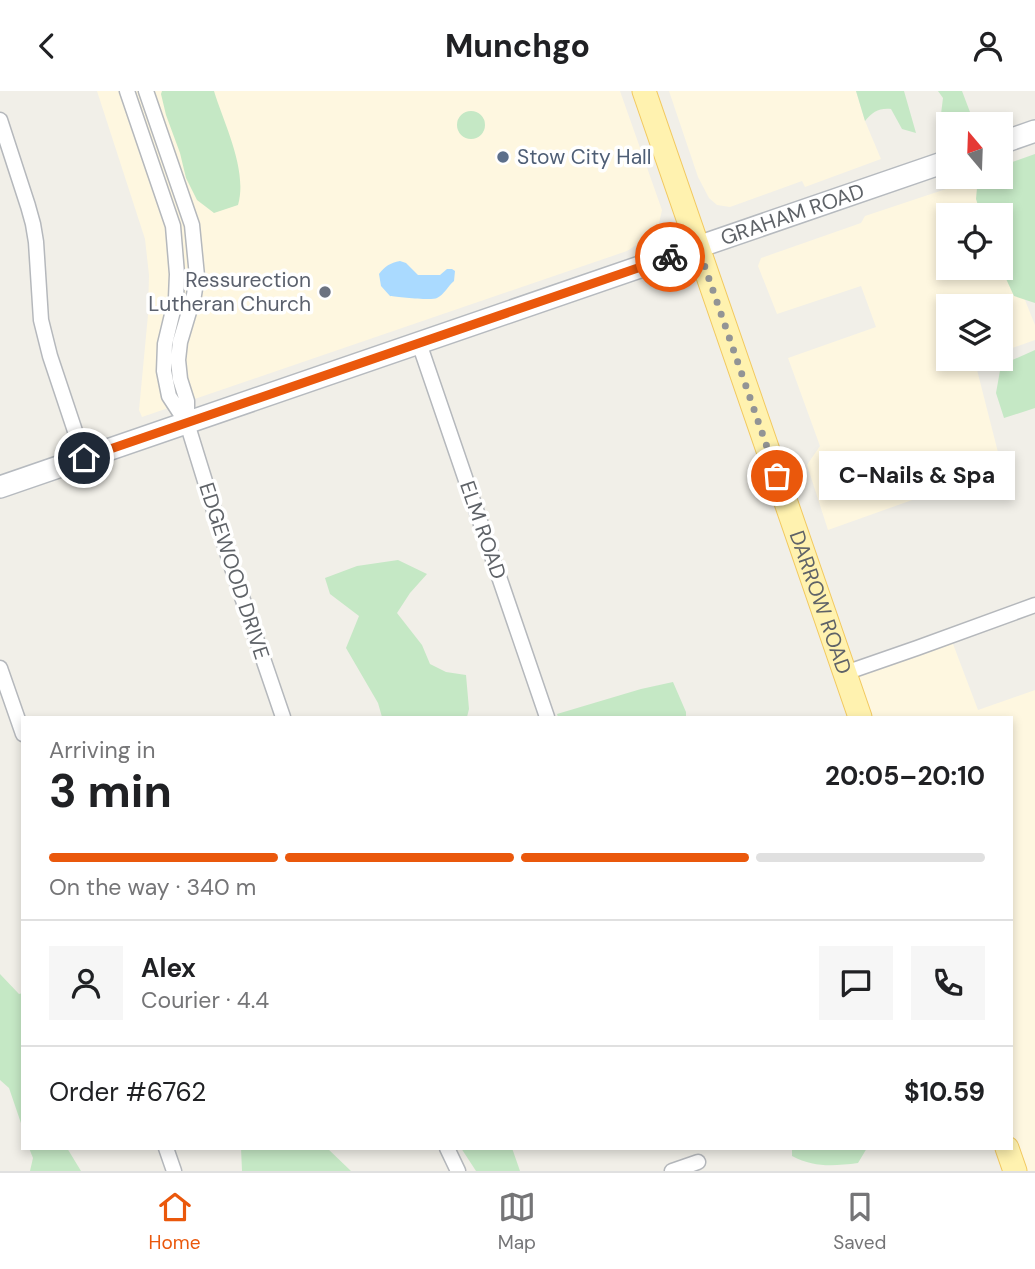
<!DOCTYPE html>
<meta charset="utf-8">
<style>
:root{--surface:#fff;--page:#f6f6f6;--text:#202124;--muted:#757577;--line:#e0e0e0;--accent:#ea580c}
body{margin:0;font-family:"DM Sans",sans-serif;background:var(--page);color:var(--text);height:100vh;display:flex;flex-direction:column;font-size:26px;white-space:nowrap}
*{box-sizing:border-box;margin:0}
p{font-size:23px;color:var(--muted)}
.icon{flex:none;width:38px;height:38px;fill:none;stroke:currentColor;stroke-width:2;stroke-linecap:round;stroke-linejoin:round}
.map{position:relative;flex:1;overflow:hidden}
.sheet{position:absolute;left:21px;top:625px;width:992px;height:434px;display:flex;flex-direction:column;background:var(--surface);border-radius:0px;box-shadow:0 4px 10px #0003}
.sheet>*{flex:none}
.needle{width:46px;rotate:341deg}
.tools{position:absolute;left:936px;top:21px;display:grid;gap:14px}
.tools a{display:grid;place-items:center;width:77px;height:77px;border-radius:0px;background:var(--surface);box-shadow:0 4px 10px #0003;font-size:35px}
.pin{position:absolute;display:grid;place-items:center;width:60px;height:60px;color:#fff;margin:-30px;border:4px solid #fff;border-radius:50%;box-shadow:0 2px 7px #0007}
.courier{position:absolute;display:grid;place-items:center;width:70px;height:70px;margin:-35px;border:5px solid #ea580c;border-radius:50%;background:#fff;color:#222;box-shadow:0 2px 9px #0007}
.bubble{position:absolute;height:49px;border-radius:0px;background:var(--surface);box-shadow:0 4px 10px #0003;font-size:23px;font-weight:700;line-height:49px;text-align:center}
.headline em{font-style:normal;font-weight:700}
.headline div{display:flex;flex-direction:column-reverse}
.headline{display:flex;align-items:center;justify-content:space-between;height:119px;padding:0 28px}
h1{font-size:46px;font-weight:700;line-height:52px}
.bar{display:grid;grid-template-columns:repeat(4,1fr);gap:10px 7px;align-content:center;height:84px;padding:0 28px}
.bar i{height:9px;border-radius:5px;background:var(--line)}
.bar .current{background:var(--accent)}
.bar p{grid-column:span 4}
.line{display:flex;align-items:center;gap:18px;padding:0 28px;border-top:2px solid var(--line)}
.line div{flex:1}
.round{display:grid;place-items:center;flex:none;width:74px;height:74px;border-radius:0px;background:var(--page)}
header{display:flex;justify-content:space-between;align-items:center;height:91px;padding:0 28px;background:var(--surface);font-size:32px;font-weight:700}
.tabs{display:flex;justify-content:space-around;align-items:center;height:98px;border-top:2px solid var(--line);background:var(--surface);font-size:19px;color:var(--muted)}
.tabs a{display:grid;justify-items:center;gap:4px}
.tabs .current{color:var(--accent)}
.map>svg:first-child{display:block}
</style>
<header><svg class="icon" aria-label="back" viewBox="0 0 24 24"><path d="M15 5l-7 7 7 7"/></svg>Munchgo<svg class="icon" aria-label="person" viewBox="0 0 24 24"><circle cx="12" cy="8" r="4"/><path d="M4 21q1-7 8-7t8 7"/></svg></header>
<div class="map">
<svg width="1035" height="1080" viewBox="0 0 1035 1080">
<rect width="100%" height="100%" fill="#f1efe8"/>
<path fill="#fef7e0" d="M97 0H620L662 119 657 141 627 160 142 326 139 319 148 224 149 184 145 148Z
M669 0H856L865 30 881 68 805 96 802 90 730 116 717 114 709 107 698 86Z
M976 88 991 124H948V177H1001V149L1035 234V249L1001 261V215H948V268H982L975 271 1002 377 828 439 807 374 820 355 788 267 876 236 861 195 777 223 758 175 761 167 861 132 865 125Z
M950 545 978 619 1035 599V1080H1015L1012 1057V626H857L839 582Z"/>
<path fill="#c5e8c5" d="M162 0H214C224 33 248 79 238 114L214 122 197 109 186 87 180 62 166 24 161 3Z
M856 0H904L916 42 902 38 891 18C878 17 873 21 865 30Z
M938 0H962L973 29 966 33H948V37L939 39 943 7Z
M457 34a14 14 0 1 1 28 0a14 14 0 1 1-28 0Z
M1035 63V212L1014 205 1001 177V124H981L976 108 978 86H1001V75Z
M1035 259V317L1004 327 996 302 1001 274Z
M398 469 427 483 410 502 397 522 422 554 430 573 446 581 466 584 469 618 467 626H382L378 612 346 557 359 525 330 503 325 487 357 475Z
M673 591 686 621V626H558L557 623 641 598Z
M0 883 19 903 23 902V1038L9 997 0 989Z
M29 1057H67L81 1080H30L33 1067Z
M241 1057H327L351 1080H242Z
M461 1057H512L520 1080H476Z
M792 1057H867L858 1072C834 1075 815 1077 792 1065Z"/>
<path fill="#aadaff" d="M400 170 406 172 418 184H440L447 178H452L455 180 454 190C448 195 444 204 437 207 432 210 398 206 390 205L381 195 379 183C385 175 390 172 400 170Z"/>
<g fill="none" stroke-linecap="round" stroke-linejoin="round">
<defs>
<path id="minor" d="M127 0 173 135 177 183 176 207 165 253 164 280 169 305 186 331
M146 0 192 134 197 185 194 204 180 251 178 269 180 288 187 310V332L230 471 283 626
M0 29 28 115 33 133 36 151 41 229 50 265 84 367
M419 252 547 626
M0 577 23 643
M845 582 917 557 1035 514
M166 1057 174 1080
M447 1057 458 1080
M672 1080 698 1071"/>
<g id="secondary">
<path d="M1001 52 1035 40"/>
<path id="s1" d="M0 396 948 70"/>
</g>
<g id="primary">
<path id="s2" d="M644 0 860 626"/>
<path d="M1007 1057 1015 1080"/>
</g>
</defs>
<use href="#minor" stroke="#b5b8bc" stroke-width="17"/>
<use href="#secondary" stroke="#b6babf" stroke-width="24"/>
<use href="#primary" stroke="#f2c960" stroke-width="25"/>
<use href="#minor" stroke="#fff" stroke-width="14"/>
<use href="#secondary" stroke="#fff" stroke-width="21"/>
<use href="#primary" stroke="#fff2af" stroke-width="23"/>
</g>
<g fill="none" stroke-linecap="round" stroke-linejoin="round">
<path stroke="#929495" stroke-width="7" stroke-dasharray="0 12.6" d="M670 166 698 156 777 385"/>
<path stroke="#ea580c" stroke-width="9" d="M84 367 670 166"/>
</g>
<circle fill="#5c6f8a" stroke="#fff" stroke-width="2.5" cx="503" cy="66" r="7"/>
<circle fill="#6b7280" stroke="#fff" stroke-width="2.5" cx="325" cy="201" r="7"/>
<g text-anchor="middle" stroke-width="7" stroke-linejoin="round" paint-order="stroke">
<g font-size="21" fill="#4e5e75" stroke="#fff" text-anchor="start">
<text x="517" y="73">Stow City Hall</text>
</g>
<g font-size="21" fill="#5f6368" stroke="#fff">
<text dy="7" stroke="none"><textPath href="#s1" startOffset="838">GRAHAM ROAD</textPath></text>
<text transform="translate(483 439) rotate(71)" y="7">ELM ROAD</text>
<text transform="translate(234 480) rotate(72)" y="7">EDGEWOOD DRIVE</text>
<text dy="7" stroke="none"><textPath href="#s2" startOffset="541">DARROW ROAD</textPath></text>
</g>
<g font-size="21" fill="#5b616d" stroke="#fff" text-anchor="end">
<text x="311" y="196">Ressurection<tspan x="311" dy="24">Lutheran Church</tspan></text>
</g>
</g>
</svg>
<div class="tools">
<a><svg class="needle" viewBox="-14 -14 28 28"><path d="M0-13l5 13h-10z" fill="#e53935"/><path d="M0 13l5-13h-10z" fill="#757577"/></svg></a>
<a><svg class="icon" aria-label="locate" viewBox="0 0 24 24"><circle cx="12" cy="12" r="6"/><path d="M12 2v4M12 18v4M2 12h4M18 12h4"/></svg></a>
<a><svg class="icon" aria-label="layers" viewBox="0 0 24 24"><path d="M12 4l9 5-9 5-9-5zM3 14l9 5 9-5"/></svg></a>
</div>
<div class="pin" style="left:777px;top:385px;background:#ea580c"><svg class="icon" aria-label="bag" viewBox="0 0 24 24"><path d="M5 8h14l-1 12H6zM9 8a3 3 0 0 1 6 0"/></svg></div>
<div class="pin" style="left:84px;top:367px;background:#1f2937"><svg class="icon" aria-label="home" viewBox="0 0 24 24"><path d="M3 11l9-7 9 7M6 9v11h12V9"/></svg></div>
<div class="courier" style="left:670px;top:166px"><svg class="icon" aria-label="bike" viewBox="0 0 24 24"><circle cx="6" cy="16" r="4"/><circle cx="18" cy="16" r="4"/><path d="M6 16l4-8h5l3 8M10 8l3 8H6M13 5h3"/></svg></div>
<div class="bubble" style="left:819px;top:360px;width:196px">C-Nails &amp; Spa</div>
<section class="sheet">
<div class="headline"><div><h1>3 min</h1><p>Arriving in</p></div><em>20:05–20:10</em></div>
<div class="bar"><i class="current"></i><i class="current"></i><i class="current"></i><i></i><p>On the way · 340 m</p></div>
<div class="line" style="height:126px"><a class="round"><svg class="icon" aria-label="person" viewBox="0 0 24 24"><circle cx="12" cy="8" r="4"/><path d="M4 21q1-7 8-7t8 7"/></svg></a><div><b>Alex</b><p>Courier · 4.4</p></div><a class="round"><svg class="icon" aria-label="chat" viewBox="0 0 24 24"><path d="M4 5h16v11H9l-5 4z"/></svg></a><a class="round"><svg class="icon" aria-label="phone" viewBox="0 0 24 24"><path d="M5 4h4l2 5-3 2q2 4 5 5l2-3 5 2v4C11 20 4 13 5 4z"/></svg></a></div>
<div class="line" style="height:91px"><div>Order #6762</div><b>$10.59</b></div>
</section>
</div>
<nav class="tabs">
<a class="current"><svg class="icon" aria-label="home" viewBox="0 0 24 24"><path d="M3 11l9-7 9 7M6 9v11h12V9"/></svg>Home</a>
<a><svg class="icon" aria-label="map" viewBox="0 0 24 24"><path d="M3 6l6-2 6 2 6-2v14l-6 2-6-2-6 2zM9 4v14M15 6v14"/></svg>Map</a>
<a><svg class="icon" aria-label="saved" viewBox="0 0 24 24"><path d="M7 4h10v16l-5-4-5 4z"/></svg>Saved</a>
</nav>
